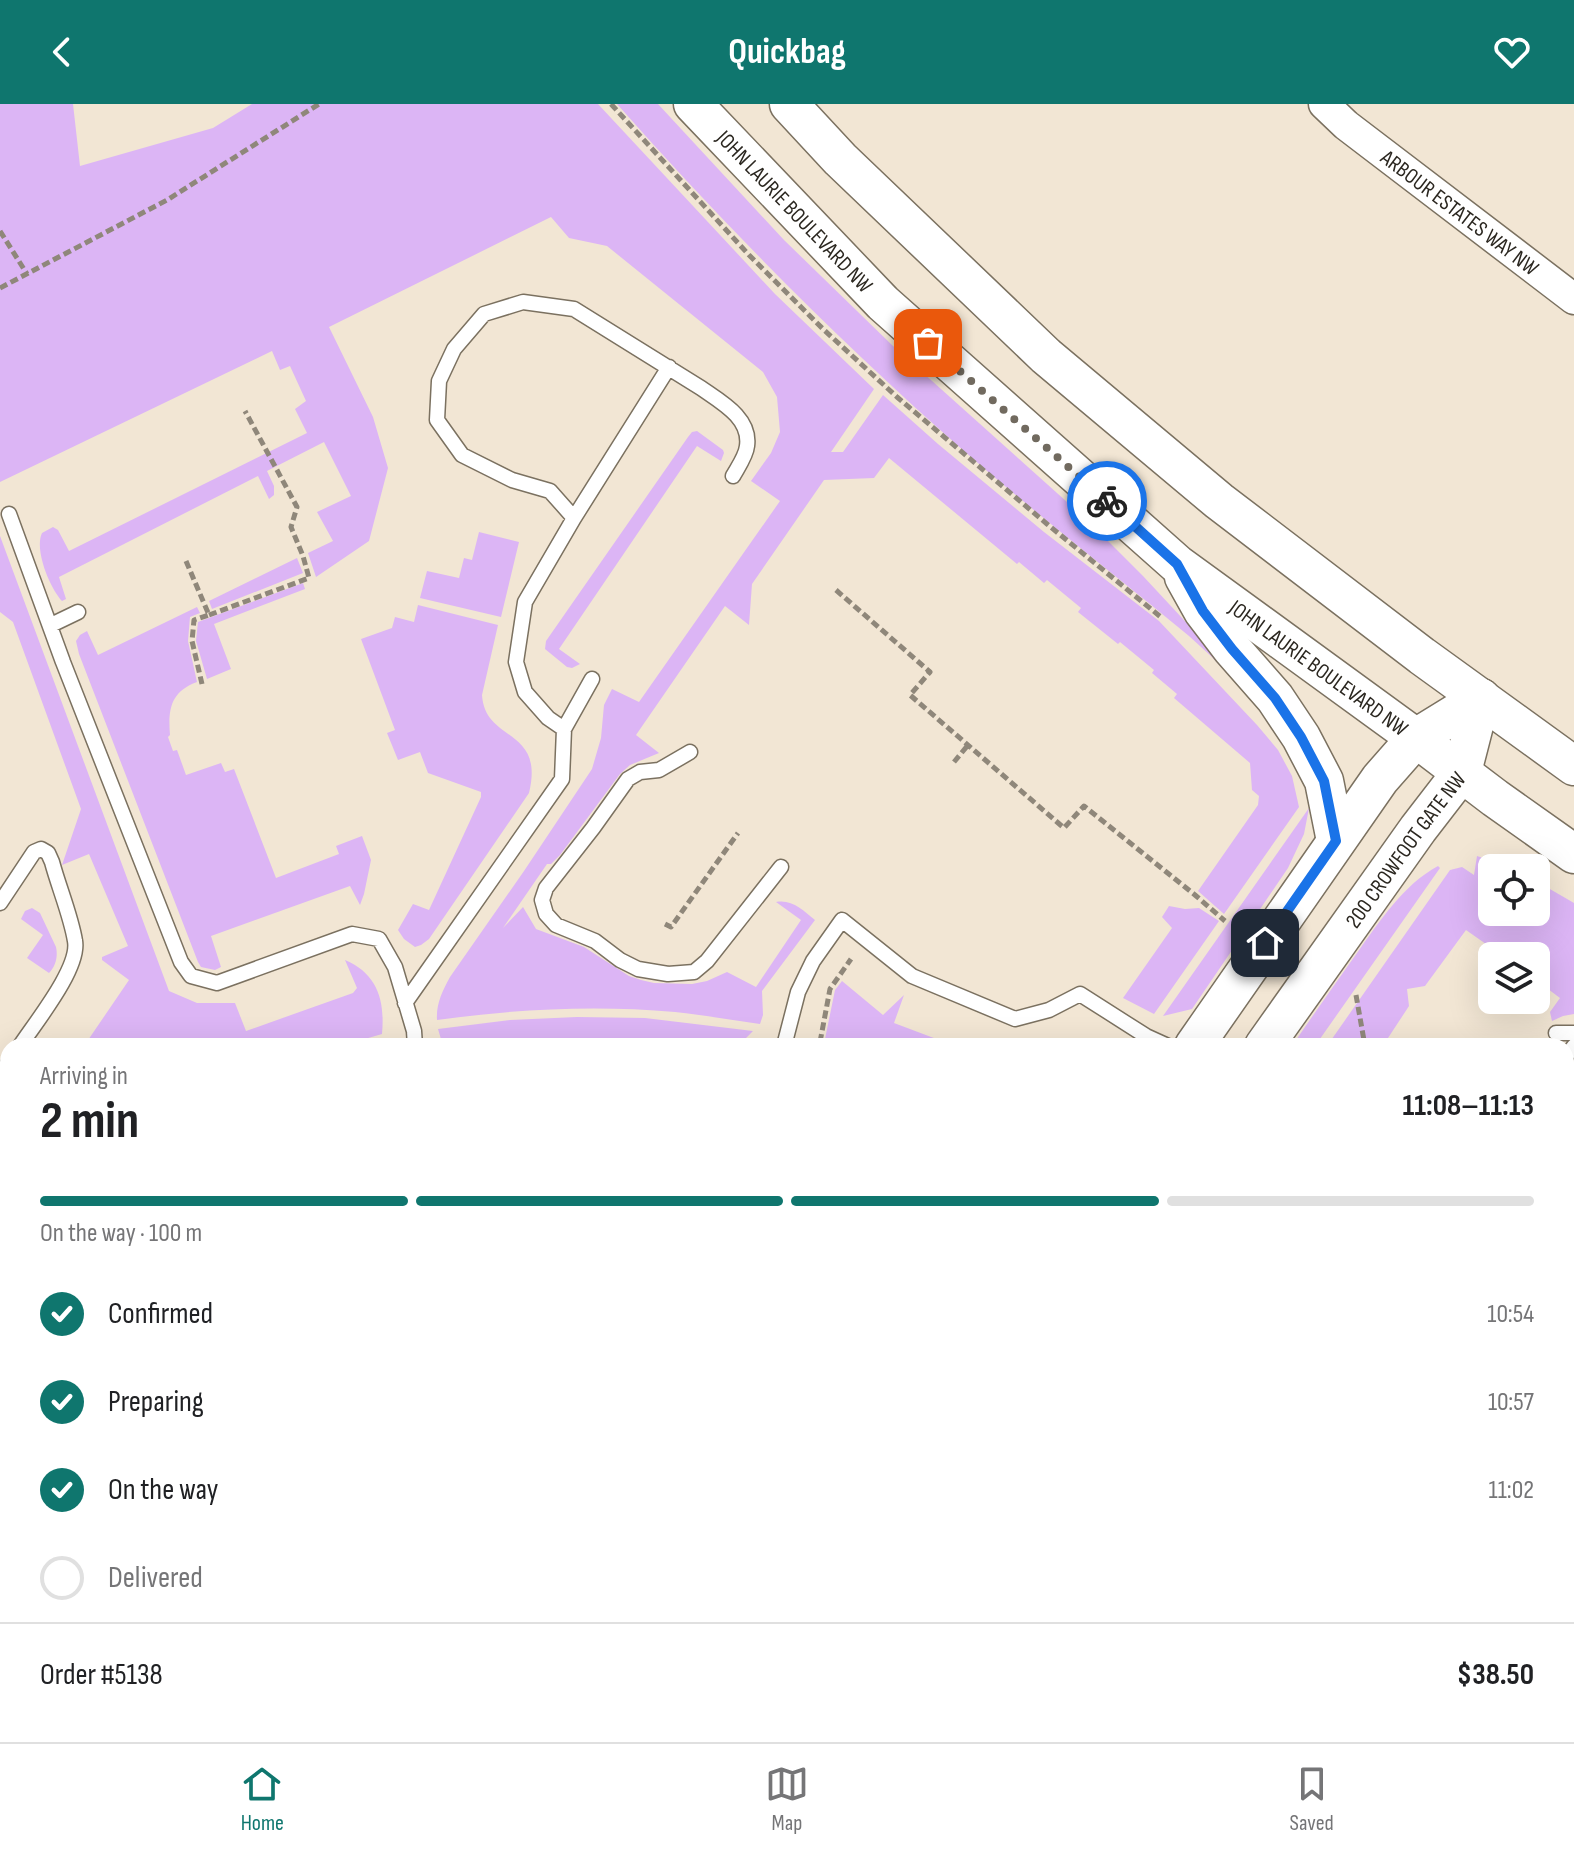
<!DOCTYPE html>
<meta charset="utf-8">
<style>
:root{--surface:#fff;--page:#f2f2f2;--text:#202124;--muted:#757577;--line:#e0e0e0;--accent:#0f766e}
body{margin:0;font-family:"Sofia Sans Condensed",sans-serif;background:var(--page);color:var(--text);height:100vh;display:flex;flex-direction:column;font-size:30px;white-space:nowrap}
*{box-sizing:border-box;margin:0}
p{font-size:26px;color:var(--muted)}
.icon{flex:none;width:44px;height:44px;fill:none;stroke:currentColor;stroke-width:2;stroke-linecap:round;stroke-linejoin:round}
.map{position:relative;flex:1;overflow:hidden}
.sheet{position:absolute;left:0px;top:934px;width:1574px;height:704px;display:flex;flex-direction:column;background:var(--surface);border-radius:24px 24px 0 0;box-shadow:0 8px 32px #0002}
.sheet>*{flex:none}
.buttons{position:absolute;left:1478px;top:750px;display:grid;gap:16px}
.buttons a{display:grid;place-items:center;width:72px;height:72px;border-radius:12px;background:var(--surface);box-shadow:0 8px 32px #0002;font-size:40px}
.pin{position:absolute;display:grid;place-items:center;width:68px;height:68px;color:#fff;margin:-34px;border-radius:16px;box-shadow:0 4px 12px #0006}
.courier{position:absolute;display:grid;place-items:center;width:80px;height:80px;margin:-40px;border:6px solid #1a73e8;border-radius:50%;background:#fff;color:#222;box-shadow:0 2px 10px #0007}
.head em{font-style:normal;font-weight:700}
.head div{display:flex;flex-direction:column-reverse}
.head{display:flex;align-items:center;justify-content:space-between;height:136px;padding:0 40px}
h1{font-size:52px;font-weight:700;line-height:60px}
.bar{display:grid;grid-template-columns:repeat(4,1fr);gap:12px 8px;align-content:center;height:96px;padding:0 40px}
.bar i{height:10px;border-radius:6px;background:var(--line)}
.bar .on{background:var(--accent)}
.bar p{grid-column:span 4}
.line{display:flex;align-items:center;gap:20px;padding:0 40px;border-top:2px solid var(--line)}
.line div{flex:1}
ol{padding:0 40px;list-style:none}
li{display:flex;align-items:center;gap:24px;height:88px}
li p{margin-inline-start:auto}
li .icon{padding:8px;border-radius:50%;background:var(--accent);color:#fff;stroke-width:4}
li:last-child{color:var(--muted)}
li i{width:44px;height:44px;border:4px solid var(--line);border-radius:50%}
header{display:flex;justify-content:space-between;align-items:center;height:104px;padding:0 40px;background:var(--accent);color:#fff;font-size:36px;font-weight:700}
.tab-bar{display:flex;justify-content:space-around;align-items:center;height:112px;border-top:2px solid var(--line);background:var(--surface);font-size:22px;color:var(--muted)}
.tab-bar a{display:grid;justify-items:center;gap:4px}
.tab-bar .on{color:var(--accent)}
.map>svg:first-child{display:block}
</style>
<header><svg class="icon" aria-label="back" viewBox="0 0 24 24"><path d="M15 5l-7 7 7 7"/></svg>Quickbag<svg class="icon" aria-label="heart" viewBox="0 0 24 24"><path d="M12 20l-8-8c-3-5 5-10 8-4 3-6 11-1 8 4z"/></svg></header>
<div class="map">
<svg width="1574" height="1638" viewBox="0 0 1574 1638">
<rect width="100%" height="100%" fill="#f2e6d4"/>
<path fill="#dcb5f5" d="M0 0H73L80 62 213 24 252 0H598L775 190 874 285 831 348H843L883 291 938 340 1044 428 1159 517 1257 621 1278 646 1292 672 1299 703 1224 810 1198 787 1258 701 1259 692 1252 686 1250 659 1174 594 1177 590 1152 569 1154 566 1120 538 1118 540 1078 508 1081 504 1047 476 1044 479 1019 458 1017 460 889 354 874 374 824 376 752 480 749 521 725 502 636 631 659 649 630 661 620 670 560 751 551 760H547L503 824 523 803 536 825 584 843 629 872 641 876 654 879 692 880 707 877 727 868 756 883 801 816 776 798C792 795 803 806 815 816L762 887 763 911 760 920C731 916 703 911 675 908 595 901 516 905 437 916 436 900 442 888 450 873L524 767 592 665 601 634 604 601 612 585 639 598 780 397 751 377 771 349 780 328 777 293 763 268 607 142 569 134 551 113 329 223 373 313 388 364 369 437 316 473 308 449 333 437 317 408 351 392 324 338 267 367 274 382V391L269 395 258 372 59 473 66 495 62 497C50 484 34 446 42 429L53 423 58 426 69 447 307 329 295 305 306 297 290 262 280 266 272 247 0 378Z
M617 0H658L784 136 893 242 1086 415 1143 472 1223 558 1282 631 1212 553 1189 532C1114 470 1037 411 964 347 841 239 726 123 617 0Z
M697 327 723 346 724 349 721 357 697 342 559 545 580 560 572 564 567 563 545 545 546 537 688 333 692 328Z
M479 428 519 438 501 513 420 494 427 467 459 474 464 454 472 456Z
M0 432 169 887 197 899H235L246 927 353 889 357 884 345 856C378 870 385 897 382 930L341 942H84L129 876 102 856V853L128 842 89 750 62 761 81 705 13 518 0 508Z
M297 454 303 469 212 505 209 497Z
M303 479 305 485 214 520 231 565 207 575 196 537 198 518Z
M418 501 498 521 482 591C485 639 545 623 529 689L429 835 421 841 415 843 404 835 398 826 413 800 429 806 481 693V688L428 669 420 648 398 656 387 629 395 626 361 535 392 524 395 513 414 518Z
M197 503 200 509 190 513 188 537 197 578C170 588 168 606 170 631L168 633 173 647 177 646 186 671 221 659 225 668 234 665 276 774 339 750 336 742 362 732 371 756 364 790 360 801 350 782 211 832 221 863 215 866 201 863 198 858 79 550 76 537 80 531 87 527 98 551Z
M1309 704 1304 730 1288 764 1192 905 1163 912Z
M1477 752 1513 764H1492V808H1536V777L1574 799V910L1563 912 1552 917 1550 908 1560 894 1536 876V852H1503L1466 826 1425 882 1407 885 1409 902 1388 934 1398 942H1327L1450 766 1462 763 1474 771Z
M1438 762 1440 764 1315 942H1292C1313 911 1335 880 1357 849 1380 817 1403 781 1438 762Z
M1169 802 1185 805 1199 804 1219 817 1154 910 1123 894 1172 824 1162 813Z
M32 804 40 809 56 843C58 852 56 862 49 869L27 854 43 831 21 815 25 807Z
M842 877 883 911 904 891 894 919 955 942H852L825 935 835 886Z
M577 913 645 914 753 927 738 942H443L438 925 510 916Z
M1574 961V1013L1566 1016V971Z
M8 1048V1103L0 1109V1060Z
M8 1111V1164L0 1171V1117Z
M8 1305V1371L0 1381V1316Z
M1566 1342 1572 1346 1574 1344V1420L1566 1414Z
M1566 1535 1574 1540V1570L1566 1566Z
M1566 1581 1574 1585V1638H1567L1556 1630H1566Z"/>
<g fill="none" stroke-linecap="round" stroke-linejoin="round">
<defs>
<path id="service" d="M9 410 63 558 181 858 191 872 217 879 352 830 379 835 395 863 414 927 415 942
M574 414 550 387 512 376 462 351 437 316 439 277 454 245 484 210 523 198 574 205 701 284C721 298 751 314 747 342 746 352 738 363 733 372
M51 521 78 508
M564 625 592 575
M690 648 659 666 640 668 628 675 593 724 546 784 542 796 546 810 556 821 595 837 620 856 638 865 668 870 694 868 707 857 781 763
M0 799 34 748 41 745 48 749 52 758C59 784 71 812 75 837 80 864 35 919 20 942
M405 899 562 675 564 625 548 614 525 588 516 558 525 498 574 414 669 263
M1556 929H1574
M784 942 798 888 813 857 842 816 912 872 1015 915 1049 906 1080 890 1146 932 1168 942
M1566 952 1574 942
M0 971 8 960
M1566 1032 1574 1029
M0 1536 8 1541
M380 1630 392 1638
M932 1630 944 1638
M1525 1630 1536 1638
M1205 1638 1211 1630"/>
<g id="minor">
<path id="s1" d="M1324 0 1346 21 1574 195"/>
</g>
<g id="tertiary">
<path id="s2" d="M693 0 883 199 1177 460 1416 634 1495 694 1574 750"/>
<path d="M789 0 840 55 1046 252 1219 397 1422 552 1574 662"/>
<path d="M1184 473 1203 507 1232 545 1275 594 1301 633 1324 677 1336 737"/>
<path d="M1194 942 1380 675 1416 634 1481 594"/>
<path id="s3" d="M1264 942 1418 725 1462 668 1481 594"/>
<path d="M0 1232 8 1224"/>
<path d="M1566 1480 1574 1485"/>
</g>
</defs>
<use href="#service" stroke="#7b7160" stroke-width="17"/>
<use href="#minor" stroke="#7b7160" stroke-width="33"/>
<use href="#tertiary" stroke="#7b7160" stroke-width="41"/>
<path stroke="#8f877a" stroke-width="5" stroke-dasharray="8 4" stroke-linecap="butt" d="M611 0 749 151 823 225 897 293 1047 420 1162 514
M0 127 27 170
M0 184 167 96 319 0
M186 457 209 511 194 516 192 537 202 580
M836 486 930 568 910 591 1064 724 1084 702 1195 791 1225 817
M209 511 309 474 303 452 291 423 297 403 245 307
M954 658 968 641
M665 820 671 823 738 729
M1356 891 1365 942
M820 938 830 885 851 855
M110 1630 111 1638
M988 1630 999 1638
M793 1638 799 1630"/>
<use href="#service" stroke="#fff" stroke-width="14"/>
<use href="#minor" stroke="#fff" stroke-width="30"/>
<use href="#tertiary" stroke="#fff" stroke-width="38"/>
</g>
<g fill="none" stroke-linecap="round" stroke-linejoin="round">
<path stroke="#716a5f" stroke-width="8" stroke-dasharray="0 14.4" d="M928 239 1107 397"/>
<path stroke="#1a73e8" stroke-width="10" d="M1107 397 1177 460 1203 507 1232 545 1275 594 1301 633 1324 677 1336 737 1265 839"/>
</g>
<g text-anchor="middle" stroke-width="8" stroke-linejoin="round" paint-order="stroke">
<g font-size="22" fill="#2b2720" stroke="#fff">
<text dy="8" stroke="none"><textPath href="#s2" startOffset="148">JOHN LAURIE BOULEVARD NW</textPath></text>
<text dy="8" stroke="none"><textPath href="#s1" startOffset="174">ARBOUR ESTATES WAY NW</textPath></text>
<text dy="8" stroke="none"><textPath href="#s2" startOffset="844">JOHN LAURIE BOULEVARD NW</textPath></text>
<text dy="8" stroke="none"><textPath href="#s3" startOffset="242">200 CROWFOOT GATE NW</textPath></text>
</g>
</g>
</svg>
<div class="buttons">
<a><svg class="icon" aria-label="locate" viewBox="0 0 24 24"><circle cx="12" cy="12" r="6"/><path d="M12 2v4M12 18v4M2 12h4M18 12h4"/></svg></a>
<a><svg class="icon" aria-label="layers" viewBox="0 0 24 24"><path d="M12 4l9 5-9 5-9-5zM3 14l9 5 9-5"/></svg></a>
</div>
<div class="pin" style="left:928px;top:239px;background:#ea580c"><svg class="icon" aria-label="bag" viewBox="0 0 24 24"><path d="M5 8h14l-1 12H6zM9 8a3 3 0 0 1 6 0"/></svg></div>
<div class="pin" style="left:1265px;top:839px;background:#1f2937"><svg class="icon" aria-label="home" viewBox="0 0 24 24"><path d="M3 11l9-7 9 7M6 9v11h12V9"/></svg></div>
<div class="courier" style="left:1107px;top:397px"><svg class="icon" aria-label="bike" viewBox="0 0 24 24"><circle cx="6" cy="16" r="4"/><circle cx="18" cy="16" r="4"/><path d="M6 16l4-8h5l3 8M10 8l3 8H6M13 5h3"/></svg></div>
<section class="sheet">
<div class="head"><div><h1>2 min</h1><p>Arriving in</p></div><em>11:08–11:13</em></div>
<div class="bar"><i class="on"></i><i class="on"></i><i class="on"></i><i></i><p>On the way · 100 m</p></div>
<ol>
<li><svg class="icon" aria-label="check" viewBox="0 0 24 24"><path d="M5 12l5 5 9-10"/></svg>Confirmed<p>10:54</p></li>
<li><svg class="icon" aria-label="check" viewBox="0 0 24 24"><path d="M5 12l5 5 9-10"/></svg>Preparing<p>10:57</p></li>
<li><svg class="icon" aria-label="check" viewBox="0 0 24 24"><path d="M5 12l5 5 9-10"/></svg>On the way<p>11:02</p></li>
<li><i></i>Delivered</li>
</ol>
<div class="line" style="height:104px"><div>Order #5138</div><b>$38.50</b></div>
</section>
</div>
<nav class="tab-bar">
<a class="on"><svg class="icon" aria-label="home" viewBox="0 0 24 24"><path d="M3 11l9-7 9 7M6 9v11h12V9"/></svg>Home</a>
<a><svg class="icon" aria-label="map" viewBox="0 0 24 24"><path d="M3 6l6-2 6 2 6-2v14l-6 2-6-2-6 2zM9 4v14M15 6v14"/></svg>Map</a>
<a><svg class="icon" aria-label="saved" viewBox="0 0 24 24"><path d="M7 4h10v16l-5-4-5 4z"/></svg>Saved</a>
</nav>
